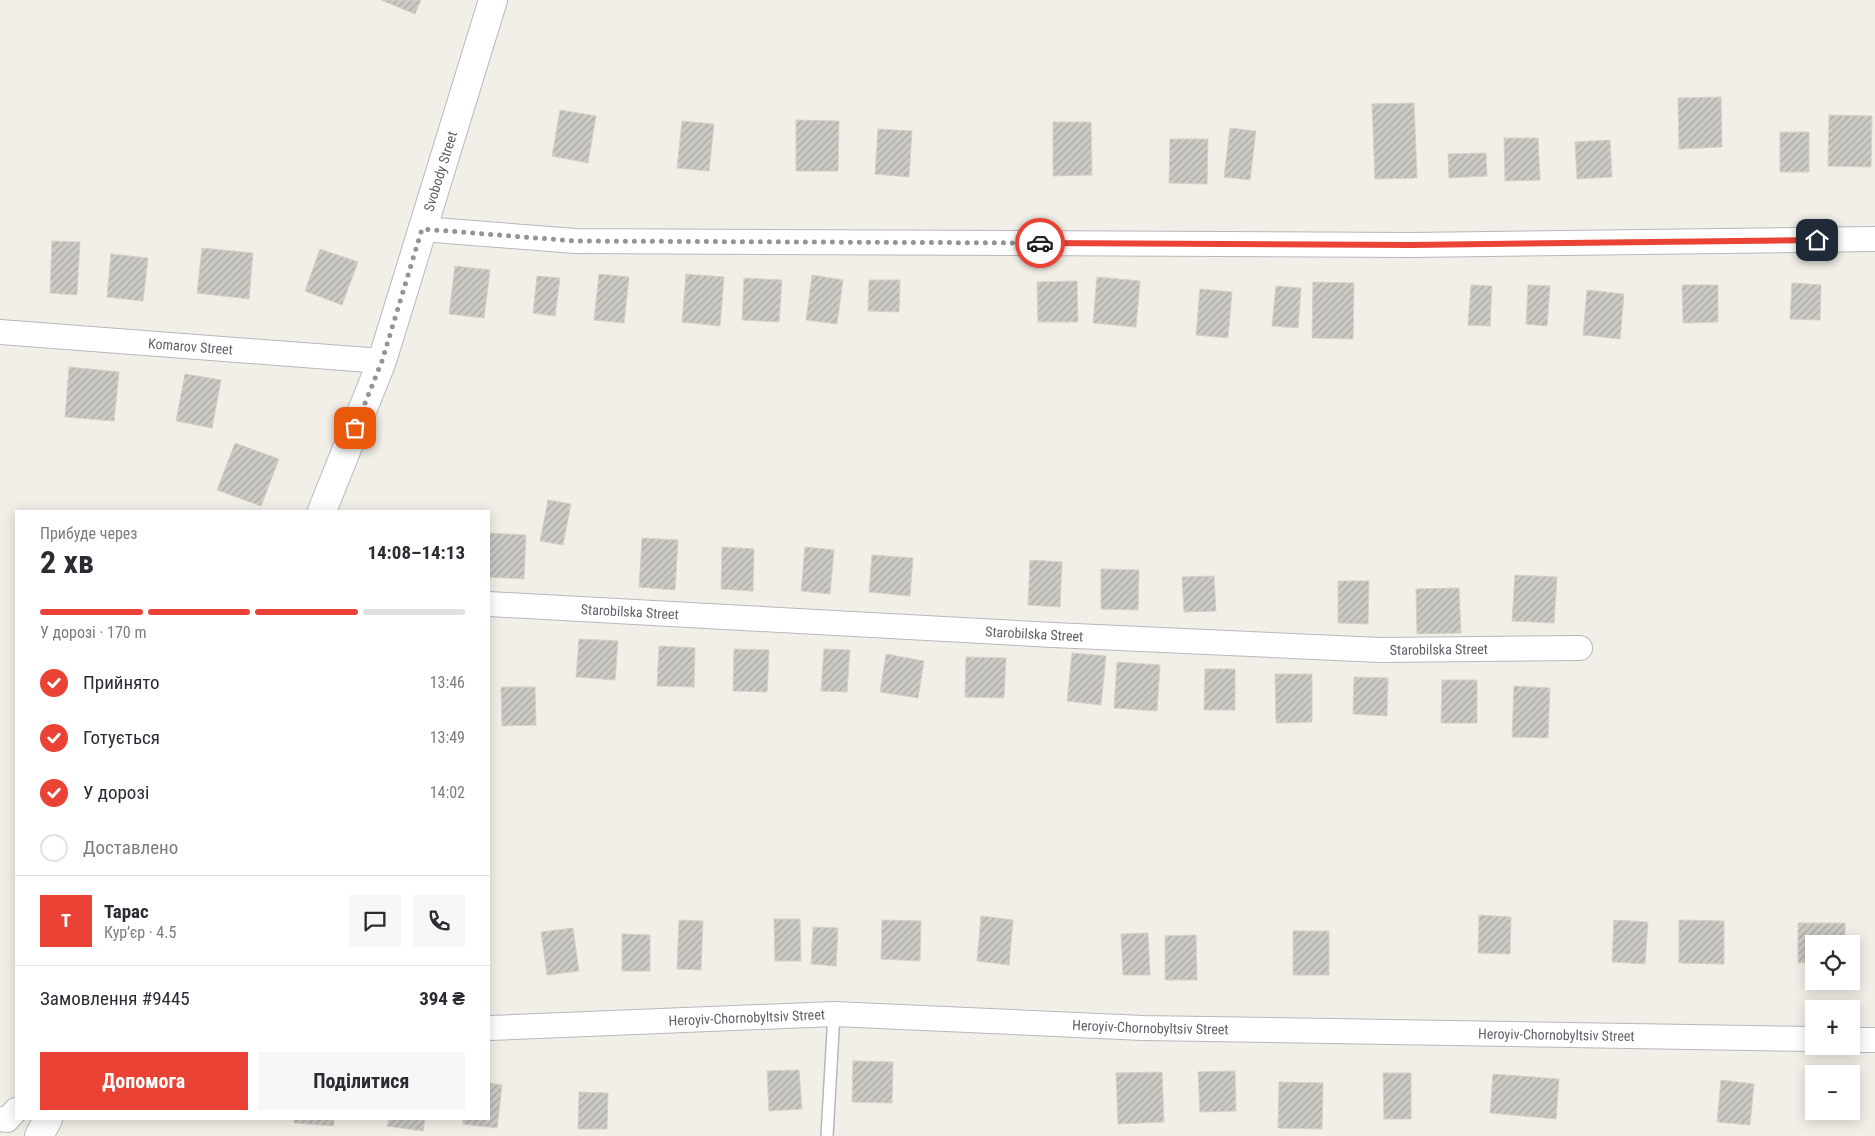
<!DOCTYPE html>
<html lang="uk">
<meta charset="utf-8">
<style>
:root{--surface:#fff;--page:#f7f7f7;--text:#2b2b33;--muted:#7c7c81;--line:#e1e1e2;--accent:#ea4335}
body{margin:0;font-family:"Roboto Condensed",sans-serif;background:var(--page);color:var(--text);height:100vh;display:flex;flex-direction:column;font-size:19px;white-space:nowrap}
*{box-sizing:border-box;margin:0}
p{font-size:16px;color:var(--muted)}
.icon{flex:none;width:28px;height:28px;fill:none;stroke:currentColor;stroke-width:2;stroke-linecap:round;stroke-linejoin:round}
.map{position:relative;flex:1;overflow:hidden}
.sheet{position:absolute;left:15px;top:510px;width:475px;height:610px;display:flex;flex-direction:column;background:var(--surface);border-radius:0px;box-shadow:0 2px 12px #0003}
.sheet>*{flex:none}
.tools{position:absolute;left:1805px;top:935px;display:grid;gap:10px}
.tools a{display:grid;place-items:center;width:55px;height:55px;border-radius:0px;background:var(--surface);box-shadow:0 2px 12px #0003;font-size:25px}
.pin{position:absolute;display:grid;place-items:center;width:42px;height:42px;color:#fff;margin:-21px;border-radius:10px;box-shadow:0 2px 8px #0006}
.courier{position:absolute;display:grid;place-items:center;width:50px;height:50px;margin:-25px;border:4px solid #ea4335;border-radius:50%;background:#fff;color:#222;box-shadow:0 1px 6px #0007}
.overview em{font-style:normal;font-weight:700}
.overview div{display:flex;flex-direction:column-reverse}
.overview{display:flex;align-items:center;justify-content:space-between;height:85px;padding:0 25px}
h1{font-size:32px;font-weight:700;line-height:38px}
.bar{display:grid;grid-template-columns:repeat(4,1fr);gap:8px 5px;align-content:center;height:60px;padding:0 25px}
.bar i{height:6px;border-radius:4px;background:var(--line)}
.bar .active{background:var(--accent)}
.bar p{grid-column:span 4}
.line{display:flex;align-items:center;gap:12px;padding:0 25px;border-top:1px solid var(--line)}
.line div{flex:1}
.round{display:grid;place-items:center;flex:none;width:52px;height:52px;border-radius:0px;background:var(--page)}
ol{padding:0 25px;list-style:none}
li{display:flex;align-items:center;gap:15px;height:55px}
li p{margin-inline-start:auto}
li .icon{padding:5px;border-radius:50%;background:var(--accent);color:#fff;stroke-width:4}
li:last-child{color:var(--muted)}
li i{width:28px;height:28px;border:2px solid var(--line);border-radius:50%}
.action{display:flex;gap:10px;margin-top:auto;padding:10px 25px}
.action a{flex:1;height:58px;border-radius:0px;background:var(--accent);color:#fff;font-size:20px;font-weight:700;line-height:58px;text-align:center}
.action a+a{background:var(--page);color:var(--text)}
.map>svg:first-child{display:block}
</style>
<div class="map">
<svg width="1875" height="1136" viewBox="0 0 1875 1136">
<defs>
<pattern id="building-hatch" width="6" height="6" patternUnits="userSpaceOnUse" patternTransform="scale(1.25)"><rect width="6" height="6" fill="#cccac5"/><path d="M-1 1l2-2M0 6l6-6M5 7l2-2" fill="none" stroke="#a9a8a4"/></pattern>
</defs>
<rect width="100%" height="100%" fill="#f1efe8"/>
<path fill="url(#building-hatch)" stroke="#d6d1c6" d="M381 0H421L415 14Z
M1721 97 1722 147 1679 149 1678 98Z
M1414 103 1417 178 1375 179 1372 104Z
M560 110 596 116 588 163 552 156Z
M1829 115 1872 116 1871 167 1828 166Z
M796 120 839 121 838 171H796Z
M682 121 714 124 709 171 677 168Z
M1053 122H1091L1092 175 1053 176Z
M1230 128 1256 131 1250 180 1224 177Z
M878 129 912 131 909 177 875 174Z
M1780 132H1809V172H1780Z
M1504 138H1538L1540 180 1505 181Z
M1170 139H1208L1207 184 1169 183Z
M1610 140 1612 177 1577 179 1575 142Z
M1486 153 1487 176 1449 178 1448 154Z
M52 241 80 242 77 295 50 293Z
M202 248 253 253 249 299 197 293Z
M320 249 358 262 342 305 305 291Z
M111 254 148 258 143 301 107 297Z
M455 266 490 270 484 318 449 314Z
M599 274 629 277 624 323 594 320Z
M686 274 724 277 720 326 682 322Z
M812 275 843 280 837 324 806 320Z
M537 276 560 278 555 316 533 313Z
M1097 277 1140 281 1136 327 1093 323Z
M744 278 782 280 779 322 742 320Z
M869 280H900L899 312 868 311Z
M1077 281 1078 322H1038L1037 282Z
M1313 282 1354 283 1353 339 1312 338Z
M1792 283 1821 285 1820 320 1790 319Z
M1471 285 1492 286 1490 326 1468 325Z
M1528 285 1550 286 1547 326 1526 324Z
M1682 285H1718V322L1683 323Z
M1276 286 1301 288 1298 328 1272 326Z
M1200 289 1232 292 1228 338 1196 335Z
M1587 290 1624 294 1620 339 1583 335Z
M69 367 119 372 114 421 65 417Z
M185 374 221 380 212 428 176 421Z
M235 443 279 459 261 506 217 490Z
M548 500 571 504 563 545 540 541Z
M489 533 526 535 524 579 489 577Z
M642 538 678 540 675 590 639 587Z
M722 547 754 549 753 591 721 589Z
M805 547 834 550 830 594 801 591Z
M872 555 913 558 910 596 869 592Z
M1030 560 1062 562 1060 607 1028 605Z
M1101 569 1139 570 1138 610 1101 609Z
M1515 575 1557 577 1554 623 1512 621Z
M1214 576 1216 611 1184 612 1182 577Z
M1338 581H1369L1368 624 1338 623Z
M1459 588 1461 633 1417 634 1416 589Z
M579 639 618 641 615 680 576 677Z
M659 646 695 648 694 687 657 686Z
M734 649 769 650 767 692 733 691Z
M824 649 850 650 847 692 821 691Z
M1072 653 1106 656 1101 705 1067 701Z
M886 654 924 661 918 698 880 692Z
M966 657 1006 658 1004 698 965 697Z
M1117 662 1160 665 1157 711 1114 708Z
M1205 669H1235V710H1204Z
M1275 674H1312V722L1276 723Z
M1354 677 1388 678 1387 716 1353 714Z
M1442 680H1477V723H1441Z
M1514 686 1550 688 1548 738 1512 737Z
M501 687H535L536 725 502 726Z
M1479 915 1511 917 1510 954 1478 953Z
M981 916 1013 920 1009 965 977 961Z
M774 919H800L801 961H775Z
M679 920 703 921 701 970 677 969Z
M882 920 921 921 920 961 881 959Z
M1614 920 1648 922 1645 964 1612 962Z
M1679 920 1724 921V964L1679 963Z
M1798 923H1845V944H1814V962L1798 963Z
M813 927 838 928 836 966 811 964Z
M573 928 579 971 547 975 541 932Z
M1293 931H1329V975H1293Z
M1148 933 1150 975H1123L1121 934Z
M622 934 650 935V971H622Z
M1196 935 1197 980H1165V936Z
M853 1061 893 1062 892 1103 852 1102Z
M799 1070 802 1109 769 1111 767 1071Z
M1235 1071 1236 1111 1200 1112 1198 1072Z
M1162 1072 1164 1122 1118 1124 1116 1073Z
M1383 1073H1411V1119H1384Z
M1493 1074 1559 1079 1556 1119 1490 1113Z
M1721 1080 1754 1084 1750 1125 1717 1122Z
M1279 1082 1323 1083 1322 1129 1278 1128Z
M489 1083 502 1085 497 1128 463 1124V1119H489Z
M579 1092 608 1093 607 1129H578Z
M294 1119H334V1126L294 1123Z
M389 1119H425L423 1131 387 1126Z"/>
<g fill="none" stroke-linecap="round" stroke-linejoin="round">
<defs>
<path id="lane" d="M827 1136 834 1014"/>
<g id="street">
<path d="M422 229 575 241 1411 245 1875 239"/>
<path id="s1" d="M0 332 382 361"/>
<path id="s2" d="M489 604 1053 635 1380 650 1580 648"/>
<path id="s3" d="M489 1028 834 1014 1143 1028 1814 1039"/>
<path d="M1851 1040H1875"/>
<path d="M0 1119 7 1120 16 1110"/>
</g>
<g id="secondary">
<path id="s4" d="M322 511 382 361 493 0"/>
<path d="M39 1136 48 1119"/>
</g>
</defs>
<use href="#lane" stroke="#b5b8bc" stroke-width="14"/>
<use href="#street" stroke="#b5b8bc" stroke-width="26"/>
<use href="#secondary" stroke="#b6babf" stroke-width="30"/>
<use href="#lane" stroke="#fff" stroke-width="11"/>
<use href="#street" stroke="#fff" stroke-width="24"/>
<use href="#secondary" stroke="#fff" stroke-width="28"/>
</g>
<g fill="none" stroke-linecap="round" stroke-linejoin="round">
<path stroke="#929495" stroke-width="5" stroke-dasharray="0 9" d="M355 428 382 361 422 229 575 241 1040 243"/>
<path stroke="#ea4335" stroke-width="6" d="M1040 243 1411 245 1817 240"/>
</g>
<g text-anchor="middle" stroke-width="4.5" stroke-linejoin="round" paint-order="stroke">
<g font-size="14" fill="#5f6368" stroke="#fff">
<text dy="5" stroke="none"><textPath href="#s4" startOffset="360">Svobody Street</textPath></text>
<text dy="5" stroke="none"><textPath href="#s1" startOffset="191">Komarov Street</textPath></text>
<text dy="5" stroke="none"><textPath href="#s2" startOffset="141">Starobilska Street</textPath></text>
<text dy="5" stroke="none"><textPath href="#s2" startOffset="546">Starobilska Street</textPath></text>
<text dy="5" stroke="none"><textPath href="#s2" startOffset="951">Starobilska Street</textPath></text>
<text dy="5" stroke="none"><textPath href="#s3" startOffset="258">Heroyiv-Chornobyltsiv Street</textPath></text>
<text dy="5" stroke="none"><textPath href="#s3" startOffset="662">Heroyiv-Chornobyltsiv Street</textPath></text>
<text dy="5" stroke="none"><textPath href="#s3" startOffset="1068">Heroyiv-Chornobyltsiv Street</textPath></text>
</g>
</g>
</svg>
<div class="tools">
<a><svg class="icon" aria-label="locate" viewBox="0 0 24 24"><circle cx="12" cy="12" r="6"/><path d="M12 2v4M12 18v4M2 12h4M18 12h4"/></svg></a>
<a>+</a>
<a>−</a>
</div>
<div class="pin" style="left:355px;top:428px;background:#ea580c"><svg class="icon" aria-label="bag" viewBox="0 0 24 24"><path d="M5 8h14l-1 12H6zM9 8a3 3 0 0 1 6 0"/></svg></div>
<div class="pin" style="left:1817px;top:240px;background:#1f2937"><svg class="icon" aria-label="home" viewBox="0 0 24 24"><path d="M3 11l9-7 9 7M6 9v11h12V9"/></svg></div>
<div class="courier" style="left:1040px;top:243px"><svg class="icon" aria-label="car" viewBox="0 0 24 24"><path d="M5 17H2v-5l4-1 3-4h7l3 4 3 1v5h-3M9 17h6M6 11h13"/><circle cx="7" cy="17" r="2"/><circle cx="17" cy="17" r="2"/></svg></div>
<section class="sheet">
<div class="overview"><div><h1>2 хв</h1><p>Прибуде через</p></div><em>14:08–14:13</em></div>
<div class="bar"><i class="active"></i><i class="active"></i><i class="active"></i><i></i><p>У дорозі · 170 m</p></div>
<ol>
<li><svg class="icon" aria-label="check" viewBox="0 0 24 24"><path d="M5 12l5 5 9-10"/></svg>Прийнято<p>13:46</p></li>
<li><svg class="icon" aria-label="check" viewBox="0 0 24 24"><path d="M5 12l5 5 9-10"/></svg>Готується<p>13:49</p></li>
<li><svg class="icon" aria-label="check" viewBox="0 0 24 24"><path d="M5 12l5 5 9-10"/></svg>У дорозі<p>14:02</p></li>
<li><i></i>Доставлено</li>
</ol>
<div class="line" style="height:90px"><b class="round" style="background:var(--accent);color:#fff">Т</b><div><b>Тарас</b><p>Кур’єр · 4.5</p></div><a class="round"><svg class="icon" aria-label="chat" viewBox="0 0 24 24"><path d="M4 5h16v11H9l-5 4z"/></svg></a><a class="round"><svg class="icon" aria-label="phone" viewBox="0 0 24 24"><path d="M5 4h4l2 5-3 2q2 4 5 5l2-3 5 2v4C11 20 4 13 5 4z"/></svg></a></div>
<div class="line" style="height:65px"><div>Замовлення #9445</div><b>394 ₴</b></div>
<div class="action"><a>Допомога</a><a>Поділитися</a></div>
</section>
</div>
